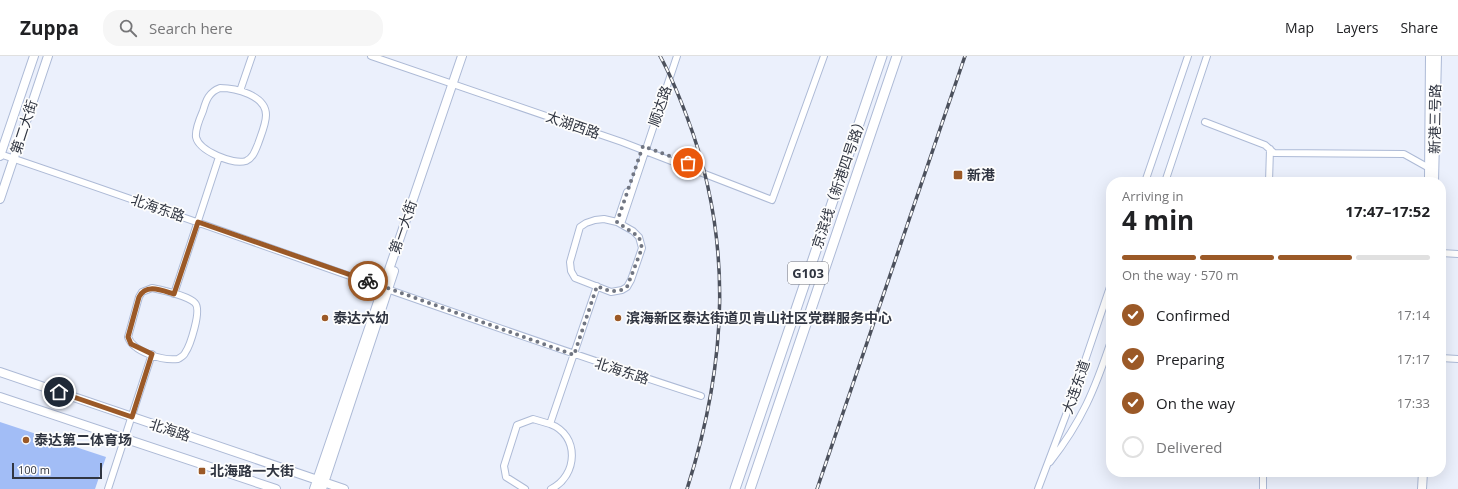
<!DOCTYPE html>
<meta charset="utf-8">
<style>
:root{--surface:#fff;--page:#f6f6f6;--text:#202124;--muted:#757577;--line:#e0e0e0;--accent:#9b5927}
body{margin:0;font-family:"Open Sans","Noto Sans SC",sans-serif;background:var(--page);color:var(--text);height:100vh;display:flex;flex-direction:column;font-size:15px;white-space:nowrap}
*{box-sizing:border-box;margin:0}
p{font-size:13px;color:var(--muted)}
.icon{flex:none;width:22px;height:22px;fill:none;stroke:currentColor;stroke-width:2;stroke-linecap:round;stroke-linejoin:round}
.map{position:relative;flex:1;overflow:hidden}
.details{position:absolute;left:1106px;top:121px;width:340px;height:300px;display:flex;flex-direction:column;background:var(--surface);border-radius:16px;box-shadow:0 4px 16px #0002}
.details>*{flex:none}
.scale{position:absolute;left:12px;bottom:10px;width:90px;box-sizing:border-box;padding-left:4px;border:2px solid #303541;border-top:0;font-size:11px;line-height:14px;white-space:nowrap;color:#303541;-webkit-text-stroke:3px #fdfdfd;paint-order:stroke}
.pin{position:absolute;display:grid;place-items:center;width:34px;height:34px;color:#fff;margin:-17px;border:2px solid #fff;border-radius:50%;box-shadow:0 1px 4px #0007}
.courier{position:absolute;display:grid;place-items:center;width:40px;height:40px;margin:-20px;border:3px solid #9b5927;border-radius:50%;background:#fff;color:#222;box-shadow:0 1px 5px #0007}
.head em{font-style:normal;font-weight:700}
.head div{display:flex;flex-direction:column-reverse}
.head{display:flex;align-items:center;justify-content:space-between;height:68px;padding:0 16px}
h1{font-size:26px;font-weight:700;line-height:30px}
.bar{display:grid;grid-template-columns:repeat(4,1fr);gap:6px 4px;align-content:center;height:48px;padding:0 16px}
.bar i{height:5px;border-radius:3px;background:var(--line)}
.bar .selected{background:var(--accent)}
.bar p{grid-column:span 4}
ol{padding:0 16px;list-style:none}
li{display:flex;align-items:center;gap:12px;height:44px}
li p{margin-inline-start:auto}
li .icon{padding:4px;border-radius:50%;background:var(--accent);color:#fff;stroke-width:4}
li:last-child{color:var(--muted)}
li i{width:22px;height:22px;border:2px solid var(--line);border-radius:50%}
header{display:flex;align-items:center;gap:24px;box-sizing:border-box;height:56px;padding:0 20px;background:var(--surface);border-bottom:1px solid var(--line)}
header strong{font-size:19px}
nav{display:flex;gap:22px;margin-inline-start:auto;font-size:14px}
.search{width:280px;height:36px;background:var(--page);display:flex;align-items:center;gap:10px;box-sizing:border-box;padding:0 14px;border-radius:16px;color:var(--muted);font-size:15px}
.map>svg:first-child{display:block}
</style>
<header>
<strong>Zuppa</strong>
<div class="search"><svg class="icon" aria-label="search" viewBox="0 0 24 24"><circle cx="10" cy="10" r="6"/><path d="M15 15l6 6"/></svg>Search here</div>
<nav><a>Map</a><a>Layers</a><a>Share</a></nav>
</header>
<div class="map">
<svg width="1458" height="433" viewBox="0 0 1458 433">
<rect width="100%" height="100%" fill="#ebf0fc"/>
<path fill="#a2bdf6" d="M0 366 106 401 95 433H0Z"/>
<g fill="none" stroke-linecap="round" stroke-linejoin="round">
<defs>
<path id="minor" d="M371 0 622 86 772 144 824 0
M220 32C235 32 266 39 266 59 266 68 261 79 258 88 255 95 253 102 246 105 233 109 199 95 196 81 195 73 200 62 203 55 206 44 209 36 220 32Z
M240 35 252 0
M1205 66 1265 89 1274 97 1404 98 1429 112
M0 98C234 177 466 264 701 340
M1145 126 1188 0
M1165 126 1207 0
M1269 126 1270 93
M604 163 617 166 633 175 639 181 642 192 631 224 627 231 622 234 611 236 575 222 571 215 570 206 580 171 586 167 595 164Z
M617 166 627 136
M621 168 677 0
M1441 197 1458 198
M152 232C162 234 188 240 195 247 202 254 190 290 185 297 184 300 181 301 178 303 163 305 133 296 128 281L139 241 142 236Z
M174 238 219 101
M1441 302 1458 303
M550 368C580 379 578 420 551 433
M1050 406C1082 365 1095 333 1111 285
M108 433 152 298
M525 433 506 421 504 410 517 369 533 363 550 368 597 230
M1038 433 1072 343 1111 228
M1263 433V416"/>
<path id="major" d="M0 100 34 0
M1429 123 1430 0
M1434 126 1437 0
M0 143 48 0
M0 316 344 433
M0 341 276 433
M314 433 462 0
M322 433 394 215
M1422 433 1423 416"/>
<path id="highway" d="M735 433 882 0
M750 433 897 0"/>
</defs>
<use href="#minor" stroke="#adbad6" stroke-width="8"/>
<use href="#major" stroke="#adbad6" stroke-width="10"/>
<use href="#highway" stroke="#adbad6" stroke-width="11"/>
<use href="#minor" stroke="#fff" stroke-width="6"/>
<use href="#major" stroke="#fff" stroke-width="8"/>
<use href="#highway" stroke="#fff" stroke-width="9"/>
<defs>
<path id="rail" d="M660 0C671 20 679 40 687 61 734 185 727 308 687 433
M817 433 965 0"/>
</defs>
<use href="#rail" stroke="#4c515d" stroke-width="3.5"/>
<use href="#rail" stroke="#fdfdfd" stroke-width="2" stroke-dasharray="6" stroke-linecap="butt"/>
</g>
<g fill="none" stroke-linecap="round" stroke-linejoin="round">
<path stroke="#717682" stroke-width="4" stroke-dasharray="0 7.2" d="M368 225 574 299 597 230C608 235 616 238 627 231L642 192 639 181 617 166 643 90 688 107"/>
<path stroke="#9b5927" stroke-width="5" d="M59 336 132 361 152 298 131 288 128 281 139 241C146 227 161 234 174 238L198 166 368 225"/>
</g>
<g fill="#9b5927" stroke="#fdfdfd" stroke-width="1.5">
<rect x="953" y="114" width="10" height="10" rx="2"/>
<circle cx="325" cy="262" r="4"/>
<circle cx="618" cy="262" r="4"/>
<circle cx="26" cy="384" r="4"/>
<rect x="198" y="411" width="8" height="8" rx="2"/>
</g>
<g text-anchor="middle" stroke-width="3.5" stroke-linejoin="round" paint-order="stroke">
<rect fill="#fdfdfd" stroke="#6e7179" stroke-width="1" x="788" y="206" width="40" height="22" rx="3"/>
<g font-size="13" font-weight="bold" fill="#303541">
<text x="808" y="222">G103</text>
</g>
<g font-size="14" fill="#303541" stroke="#fdfdfd">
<text transform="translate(660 50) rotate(-71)" y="5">顺达路</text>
<text transform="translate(1435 63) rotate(-89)" y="5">新港三号路</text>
<text transform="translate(573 69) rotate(19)" y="5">太湖西路</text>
<text transform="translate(24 71) rotate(-72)" y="5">第二大街</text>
<text transform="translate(839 126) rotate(-71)" y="5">京滨线（新港四号路）</text>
<text transform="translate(158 152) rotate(19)" y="5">北海东路</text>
<text transform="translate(403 171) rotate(-71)" y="5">第一大街</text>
<text transform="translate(622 315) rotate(18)" y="5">北海东路</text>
<text transform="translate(1076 331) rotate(-71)" y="5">大连东道</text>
<text transform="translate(170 374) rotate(18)" y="5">北海路</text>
</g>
<g font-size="14" font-weight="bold" fill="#303541" stroke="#fdfdfd" text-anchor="start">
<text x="967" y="124">新港</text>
<text x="333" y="267">泰达六幼</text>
<text x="626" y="267">滨海新区泰达街道贝肯山社区党群服务中心</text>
<text x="34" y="389">泰达第二体育场</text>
<text x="210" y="420">北海路一大街</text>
</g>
</g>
</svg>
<div class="scale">100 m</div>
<div class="pin" style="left:688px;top:107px;background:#ea580c"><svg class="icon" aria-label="bag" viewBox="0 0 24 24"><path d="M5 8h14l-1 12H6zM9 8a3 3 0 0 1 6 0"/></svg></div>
<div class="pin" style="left:59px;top:336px;background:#1f2937"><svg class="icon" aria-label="home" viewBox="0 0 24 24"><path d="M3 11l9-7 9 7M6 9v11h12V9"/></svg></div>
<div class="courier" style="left:368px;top:225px"><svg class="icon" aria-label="bike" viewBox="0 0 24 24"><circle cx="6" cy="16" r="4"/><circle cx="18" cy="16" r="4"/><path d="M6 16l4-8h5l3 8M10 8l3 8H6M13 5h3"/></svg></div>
<section class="details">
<div class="head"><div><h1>4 min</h1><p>Arriving in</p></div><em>17:47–17:52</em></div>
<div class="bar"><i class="selected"></i><i class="selected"></i><i class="selected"></i><i></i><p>On the way · 570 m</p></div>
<ol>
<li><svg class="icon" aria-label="check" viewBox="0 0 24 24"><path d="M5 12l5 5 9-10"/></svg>Confirmed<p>17:14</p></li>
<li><svg class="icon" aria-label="check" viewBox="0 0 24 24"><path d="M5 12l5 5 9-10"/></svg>Preparing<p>17:17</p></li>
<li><svg class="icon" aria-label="check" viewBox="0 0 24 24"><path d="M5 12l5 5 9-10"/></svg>On the way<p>17:33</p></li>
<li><i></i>Delivered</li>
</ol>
</section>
</div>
